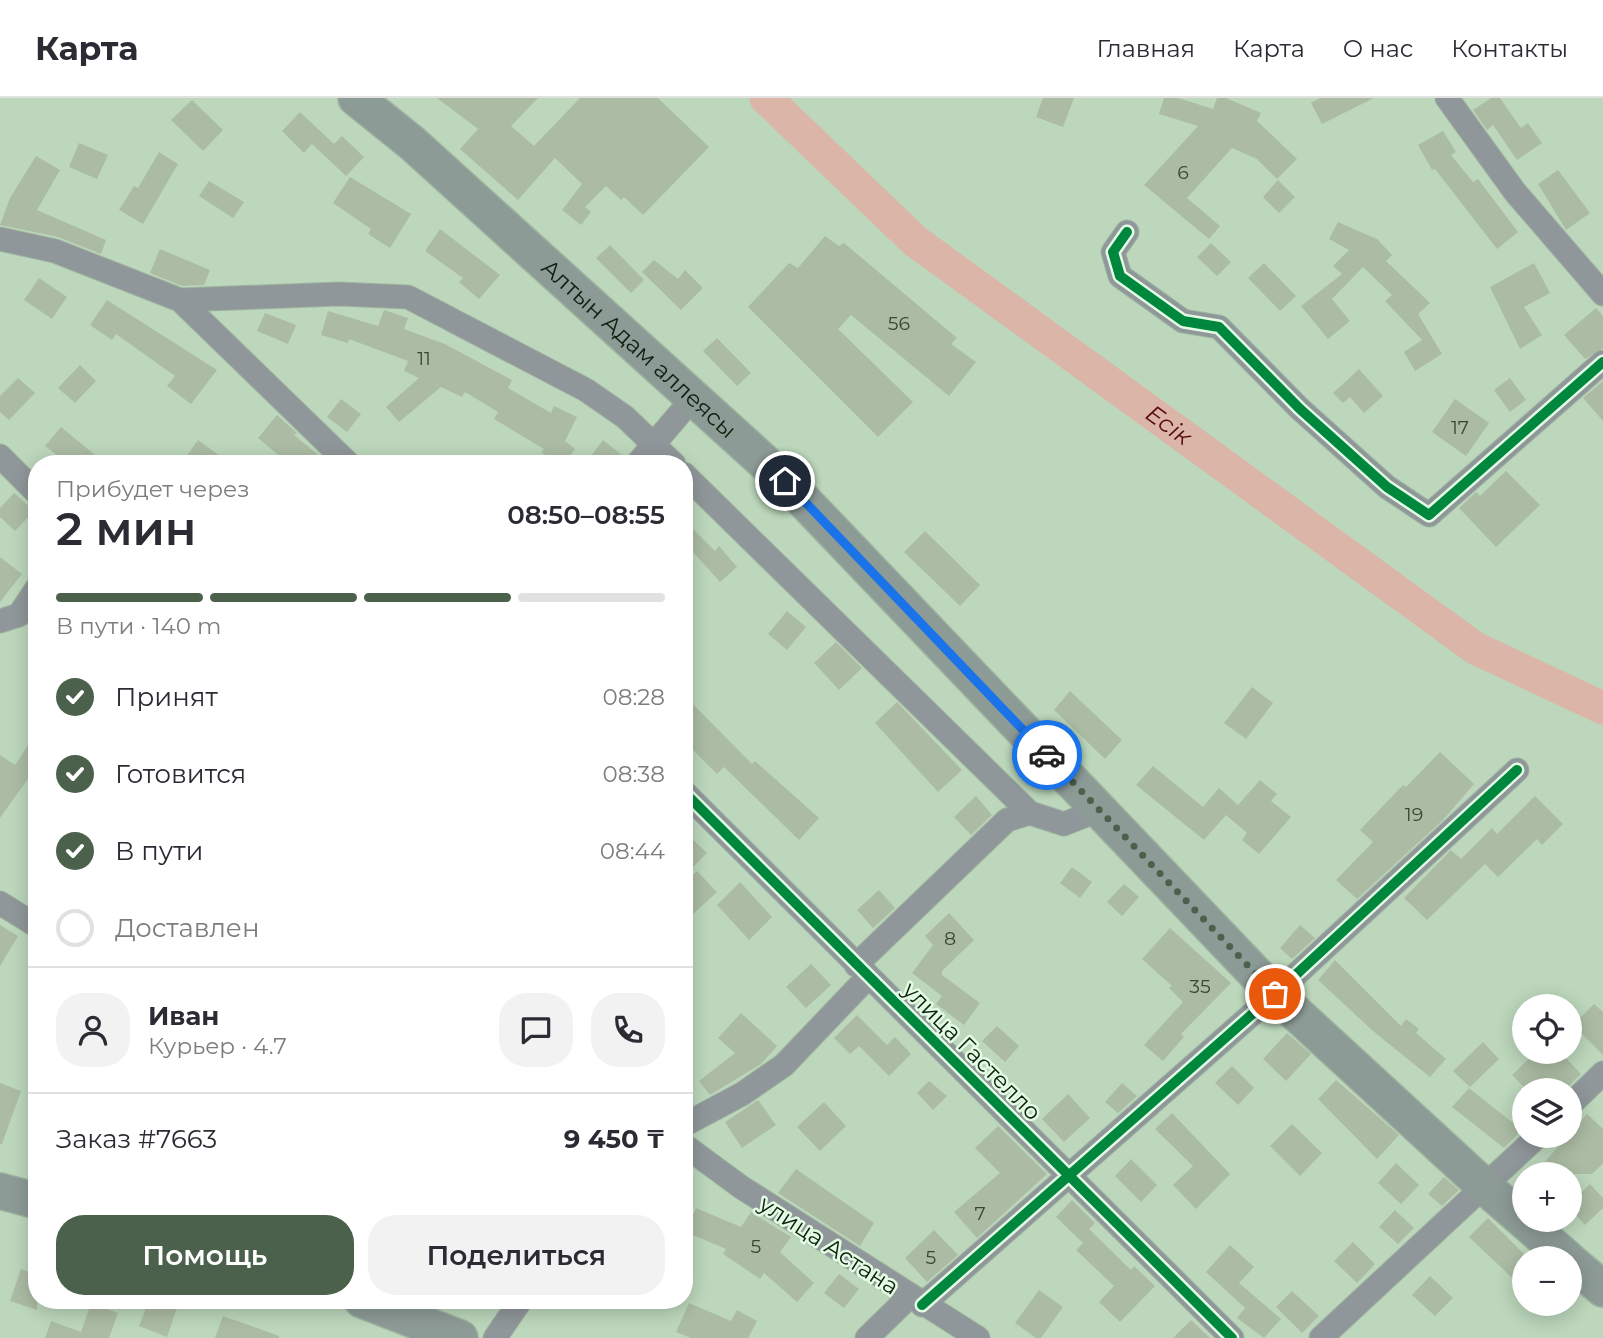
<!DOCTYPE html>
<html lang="ru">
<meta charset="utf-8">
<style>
:root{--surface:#fff;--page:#f2f2f3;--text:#2b2b33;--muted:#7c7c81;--line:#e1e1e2;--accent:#4c614c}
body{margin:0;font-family:Montserrat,sans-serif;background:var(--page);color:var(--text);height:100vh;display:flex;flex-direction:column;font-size:26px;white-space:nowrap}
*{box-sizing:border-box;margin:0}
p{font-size:23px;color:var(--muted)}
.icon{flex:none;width:38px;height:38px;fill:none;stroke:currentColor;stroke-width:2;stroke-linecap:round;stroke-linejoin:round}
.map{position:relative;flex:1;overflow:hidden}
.panel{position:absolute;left:28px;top:357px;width:665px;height:854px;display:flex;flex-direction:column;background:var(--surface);border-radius:28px;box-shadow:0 4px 18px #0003}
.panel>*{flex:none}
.tools{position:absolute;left:1512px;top:896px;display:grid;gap:14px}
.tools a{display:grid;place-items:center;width:70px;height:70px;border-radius:50%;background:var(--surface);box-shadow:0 4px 18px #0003;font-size:35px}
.pin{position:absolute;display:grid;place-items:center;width:60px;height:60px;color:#fff;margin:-30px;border:4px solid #fff;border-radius:50%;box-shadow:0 2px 7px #0007}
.courier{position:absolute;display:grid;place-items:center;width:70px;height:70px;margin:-35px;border:5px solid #1a73e8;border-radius:50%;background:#fff;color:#222;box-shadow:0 2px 9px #0007}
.overview em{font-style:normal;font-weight:600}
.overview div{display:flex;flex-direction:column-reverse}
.overview{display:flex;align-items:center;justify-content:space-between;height:119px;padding:0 28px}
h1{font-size:46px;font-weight:600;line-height:52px}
.bar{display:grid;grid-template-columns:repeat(4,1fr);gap:10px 7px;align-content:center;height:84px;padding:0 28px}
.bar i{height:9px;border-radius:5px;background:var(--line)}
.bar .on{background:var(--accent)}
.bar p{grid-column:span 4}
.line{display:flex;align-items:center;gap:18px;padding:0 28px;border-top:2px solid var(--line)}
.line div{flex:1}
.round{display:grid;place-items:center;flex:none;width:74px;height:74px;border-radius:28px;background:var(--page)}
ol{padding:0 28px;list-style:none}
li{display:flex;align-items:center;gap:21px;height:77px}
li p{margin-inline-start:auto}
li .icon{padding:7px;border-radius:50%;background:var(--accent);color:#fff;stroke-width:4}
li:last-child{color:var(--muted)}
li i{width:38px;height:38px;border:4px solid var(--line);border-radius:50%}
.cta{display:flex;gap:14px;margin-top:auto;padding:14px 28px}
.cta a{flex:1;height:80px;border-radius:28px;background:var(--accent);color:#fff;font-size:28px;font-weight:600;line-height:80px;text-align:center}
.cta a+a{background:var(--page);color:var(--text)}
header{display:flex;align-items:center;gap:42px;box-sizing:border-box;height:98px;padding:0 35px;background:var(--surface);border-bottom:2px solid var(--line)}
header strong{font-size:33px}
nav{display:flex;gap:38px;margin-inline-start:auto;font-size:24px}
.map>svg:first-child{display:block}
</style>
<header>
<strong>Карта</strong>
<nav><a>Главная</a><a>Карта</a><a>О нас</a><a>Контакты</a></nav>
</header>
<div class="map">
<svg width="1603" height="1240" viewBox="0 0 1603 1240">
<rect width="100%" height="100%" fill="#bcd7bc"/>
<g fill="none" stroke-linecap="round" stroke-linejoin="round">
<path stroke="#dcb5a9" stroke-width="33" id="s1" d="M766 0 915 143 1475 550 1603 610"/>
</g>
<path fill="#acbca4" d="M437 0H538L511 28 534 48 580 0H658L709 49 643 117 624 99 621 102 606 88 585 109 591 114 581 127 562 112 582 86 555 60 518 102 460 51 478 31Z
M1043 0H1074L1063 29 1036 19Z
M1164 0H1178L1213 11 1217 0H1226L1261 15 1257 23 1297 61 1277 81 1257 61 1232 50 1187 100 1220 128 1209 141 1144 87 1198 28 1159 16Z
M1320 0H1374L1322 26 1311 5Z
M1491 0H1500L1521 30 1528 25 1542 45 1517 62 1493 27 1487 32 1473 12Z
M192 2 223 32 203 53 171 22Z
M300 14 334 46 342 38 364 59 346 78 312 46 304 55 282 33Z
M1443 33 1456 54 1451 57 1473 84 1478 81 1518 134 1497 151 1435 71 1432 72 1418 47Z
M79 45 108 57 97 81 69 69Z
M159 54 178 66 143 126 119 112 134 88 138 90Z
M36 58 60 72 37 112 106 142 101 156 58 139 0 127 10 100Z
M1558 72 1590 115 1566 132 1538 86Z
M350 79 411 116 390 150 368 136 371 131 333 105Z
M1278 82 1295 99 1279 115 1263 99Z
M209 83 244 104 233 120 199 98Z
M1338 124 1377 141 1392 157 1386 163 1430 205 1418 216 1442 256 1415 273 1404 254 1422 242 1385 203 1392 197 1363 169 1332 201 1350 223 1328 241 1301 208 1342 176 1333 168 1349 152 1329 141Z
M440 131 500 177 479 201 459 184 463 180 425 153Z
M825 138 839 148 844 145 957 240 951 246 976 264 949 298 851 217 838 231 913 304 878 339 748 209 789 165 798 170Z
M1211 145 1231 164 1217 178 1197 159Z
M610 147 644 182 631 195 596 160Z
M160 151 210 172 204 187 182 188 150 175Z
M654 162 678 181 685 172 703 190 681 212 642 174Z
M1264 165 1296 198 1280 213 1248 180Z
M1534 165 1550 195 1524 209 1542 237 1520 251 1490 189Z
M39 180 67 199 52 221 24 202Z
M107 202 217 272 191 306 167 288 175 278 116 236 112 242 90 227Z
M1596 210 1603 218V250L1585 261 1564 237Z
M384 212 408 220 404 231 445 246 512 282 508 290 551 315 554 308 577 319 565 343 575 351 564 366H556L541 354 544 351 494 321 498 314 465 294 462 299 441 289 399 324 386 309 419 280 404 273 408 263 349 241 348 245 321 237 328 213 378 228Z
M265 215 296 227 288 246 257 233Z
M717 240 751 275 737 288 703 253Z
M80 267 96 283 75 305 58 290Z
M1359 271 1383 298 1364 315 1350 299 1343 305 1333 295Z
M18 280 35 295 9 322 0 314V298Z
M1510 280 1526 302 1510 314 1494 292Z
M1603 283V323L1583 300Z
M341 301 361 316 347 334 327 319Z
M1455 301 1489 325 1466 358 1432 334Z
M277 317 297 335 294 337 329 366H289L258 340Z
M61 329 106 366H68L45 348Z
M198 342 231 366H181Z
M603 342 623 358 617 366H585Z
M1506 373 1540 407 1496 449 1459 410 1476 394 1480 398Z
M14 395 34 413 15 433 0 419V410Z
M684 422 715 453 719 448 737 469 720 484 684 444Z
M925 433 980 487 960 508 904 454Z
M0 459 22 476 0 504Z
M787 513 806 529 787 552 768 536Z
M836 544 862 570 839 592 814 565Z
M1252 589 1273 605 1246 641 1224 625Z
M1070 593 1122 642 1105 661 1054 612Z
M684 597 752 666 755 663 819 720 799 742 724 669 717 676 684 643Z
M897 604 962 672 938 694 875 625Z
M37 634V668L0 720V657L15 667Z
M1440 654 1474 686 1443 722 1357 801 1336 782 1373 744 1360 732 1403 687 1406 689Z
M1153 668 1203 709 1219 690 1238 707 1260 682 1277 696 1271 703 1291 719 1259 756 1242 742 1247 735 1226 717 1204 742 1136 687Z
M976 698 992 717 971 737 954 719Z
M1535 698 1563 726 1542 747 1537 741 1498 779 1485 766 1427 822 1404 800 1451 752 1461 761 1492 730 1497 736Z
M684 733 707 755 684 778Z
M1072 769 1092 784 1080 800 1060 785Z
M697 773 717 794 692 817 684 808V785Z
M740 784 772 819 749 842 717 807Z
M1124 786 1139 799 1122 818 1107 804Z
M879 792 895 810 873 830 857 812Z
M949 815 974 842 942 873V877L980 905 964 927 936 906 942 898 912 875 933 847 925 838Z
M0 827 18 838 0 868Z
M1300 827 1315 840 1292 861 1280 850Z
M1170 830 1231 885 1181 936 1184 939 1163 963 1144 947 1183 904 1169 890 1172 888 1142 861Z
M1335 862 1401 928 1406 921 1419 931 1416 935 1446 961 1430 979 1373 933 1318 882Z
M811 866 831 887 806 910 786 889Z
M1594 906 1603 914V957L1573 927Z
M741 915 777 948 761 966 710 997 699 983 735 955 718 940Z
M857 917 887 947 895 939 911 956 889 978 859 948 850 956 834 940Z
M997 928 1019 948 1005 964 982 943Z
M1287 935 1311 956 1286 983 1263 961Z
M1483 944 1499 961 1470 989 1453 973Z
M1536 954H1560L1581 976 1564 992H1527L1512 977Z
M1232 968 1254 990 1238 1007 1215 985Z
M1336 982 1399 1037 1377 1061 1318 1001Z
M929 983 947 998 933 1012 917 995Z
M0 985 21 993 2 1046H0Z
M1122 985 1137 998 1118 1015 1105 1004Z
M1469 990 1522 1032 1504 1050 1452 1009Z
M1068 996 1090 1020 1064 1044 1042 1021Z
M758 1002 776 1027 742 1050 725 1024Z
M824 1004 846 1028 820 1053 797 1029Z
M1172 1015 1230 1076 1196 1111 1173 1087 1193 1068 1155 1031Z
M1587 1016 1603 1031V1065L1592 1076H1534Z
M1292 1026 1322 1055 1300 1078 1270 1048Z
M998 1028 1047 1076 977 1140 954 1114 1000 1075 975 1050Z
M1131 1061 1157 1087 1141 1104 1115 1078Z
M1396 1065 1419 1087 1401 1106 1378 1085Z
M796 1071 874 1125 860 1148 778 1095Z
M1444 1079 1459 1092 1442 1108 1428 1096Z
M1590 1086 1603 1100V1110L1585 1127 1570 1110V1105Z
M1072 1102 1095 1125 1089 1131 1131 1172 1134 1168 1155 1188 1120 1224 1099 1204 1114 1188 1076 1152 1083 1145 1056 1119Z
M696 1110 741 1129 751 1114 791 1139 780 1154 814 1185 797 1204 764 1175 760 1181 723 1156 726 1151 686 1134Z
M1395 1112 1414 1130 1398 1146 1379 1129Z
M1488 1120 1524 1156V1191L1469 1139Z
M934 1132 958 1157 927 1184 905 1160Z
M1353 1144 1375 1166 1357 1185 1334 1163Z
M1230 1147 1254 1169 1239 1185 1281 1221 1264 1240 1237 1220 1245 1210 1206 1174Z
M21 1171 37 1177V1212L10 1203Z
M839 1176 859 1191 844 1210 824 1195Z
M1430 1178 1453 1200 1435 1218 1412 1197Z
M1039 1192 1063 1209 1041 1240H1036L1015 1225Z
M1292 1193 1319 1218 1302 1235 1276 1209Z
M149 1202H165L178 1207 167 1239 139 1228Z
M91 1205 118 1215 109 1240H45L51 1223 81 1234Z
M689 1205 731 1223 737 1212 757 1223 748 1240H691L676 1234Z
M223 1218 279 1238V1240H215Z
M1191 1222 1210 1240H1173Z"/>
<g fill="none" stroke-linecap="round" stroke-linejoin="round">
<defs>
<path id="minor" d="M1447 0 1515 94 1603 196
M1127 134 1113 154 1120 178 1183 223 1219 229 1300 311 1387 389 1429 417 1603 264
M0 141 55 153 180 202 349 366
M180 202 339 196 408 199 586 292 625 319 674 366
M0 358 37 395
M637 366 693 300
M684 376 1030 715
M0 523 19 517 37 490
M684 694 1232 1240
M0 805 37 828
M856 867 1007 722 1030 715 1064 726 1099 712
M1570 1007 1603 975
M684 1027 742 996 784 967 868 879
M684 1047 741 1089 978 1240
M922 1207 1275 896 1517 672
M495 1240 521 1202
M867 1240 909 1199
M1321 1240 1538 1038"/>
<g id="primary">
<path id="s2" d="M356 0 412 45 785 383 1275 896 1485 1089 1567 1160"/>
<path d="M0 1093 37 1103"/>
<path d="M1570 1163 1603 1191"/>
<path d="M362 1202 460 1240"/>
</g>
</defs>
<use href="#minor" stroke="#9fb49f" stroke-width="25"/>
<use href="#primary" stroke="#9fb49f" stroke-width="38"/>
<use href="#minor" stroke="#90979a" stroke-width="23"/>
<use href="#primary" stroke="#8d9b97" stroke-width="35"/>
<defs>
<path id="cycleway" d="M1127 134 1113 154 1120 178 1183 223 1219 229 1300 311 1387 389 1429 417 1603 264
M684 694 1232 1240
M922 1207 1275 896 1517 672"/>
</defs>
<use href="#cycleway" stroke="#e3fce3" stroke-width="15"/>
<use href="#cycleway" stroke="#00873e" stroke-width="10"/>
</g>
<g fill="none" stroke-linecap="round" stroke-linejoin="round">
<path stroke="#4c614c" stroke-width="7" stroke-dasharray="0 12.6" d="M1047 657 1275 896"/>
<path stroke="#1a73e8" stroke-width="9" d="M785 383 1047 657"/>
</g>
<g text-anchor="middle" stroke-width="5" stroke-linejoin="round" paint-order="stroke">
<g font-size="19" fill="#364834">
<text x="1183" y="81">6</text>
<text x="899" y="232">56</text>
<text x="424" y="267">11</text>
<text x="1460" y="336">17</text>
<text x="1414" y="723">19</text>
<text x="950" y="847">8</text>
<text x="1200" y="895">35</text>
<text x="980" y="1122">7</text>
<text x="756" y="1155">5</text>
<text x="931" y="1166">5</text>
</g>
<g font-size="23" fill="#0f210f" stroke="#e3fce3">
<text dy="8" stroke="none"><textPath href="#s2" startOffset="378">Алтын Адам аллеясы</textPath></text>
<text transform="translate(972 953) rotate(45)" y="8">улица Гастелло</text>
<text transform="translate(829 1147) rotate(33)" y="8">улица Астана</text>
</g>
<g font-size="24" font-style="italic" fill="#5a0b0f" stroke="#e3fce3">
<text dy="8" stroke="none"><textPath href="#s1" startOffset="520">Есік</textPath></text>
</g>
</g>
</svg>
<div class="tools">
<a><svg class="icon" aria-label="locate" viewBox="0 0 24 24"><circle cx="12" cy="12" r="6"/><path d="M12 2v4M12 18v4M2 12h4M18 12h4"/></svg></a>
<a><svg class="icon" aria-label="layers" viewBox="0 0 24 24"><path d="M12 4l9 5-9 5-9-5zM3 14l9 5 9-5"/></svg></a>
<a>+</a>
<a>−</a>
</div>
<div class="pin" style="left:1275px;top:896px;background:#ea580c"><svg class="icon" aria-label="bag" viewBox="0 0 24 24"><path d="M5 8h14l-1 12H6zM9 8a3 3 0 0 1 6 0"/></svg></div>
<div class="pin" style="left:785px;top:383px;background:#1f2937"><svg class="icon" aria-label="home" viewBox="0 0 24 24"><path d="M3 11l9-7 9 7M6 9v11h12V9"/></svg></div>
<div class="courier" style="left:1047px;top:657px"><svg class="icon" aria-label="car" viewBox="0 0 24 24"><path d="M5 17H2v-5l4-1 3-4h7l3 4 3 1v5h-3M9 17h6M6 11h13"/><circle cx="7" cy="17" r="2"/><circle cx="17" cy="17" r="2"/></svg></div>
<section class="panel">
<div class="overview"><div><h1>2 мин</h1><p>Прибудет через</p></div><em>08:50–08:55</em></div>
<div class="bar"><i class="on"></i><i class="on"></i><i class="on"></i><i></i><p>В пути · 140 m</p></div>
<ol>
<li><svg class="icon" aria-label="check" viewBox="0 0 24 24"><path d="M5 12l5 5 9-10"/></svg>Принят<p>08:28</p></li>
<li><svg class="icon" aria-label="check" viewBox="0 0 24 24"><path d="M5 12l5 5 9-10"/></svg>Готовится<p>08:38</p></li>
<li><svg class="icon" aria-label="check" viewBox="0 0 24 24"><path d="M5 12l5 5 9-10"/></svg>В пути<p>08:44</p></li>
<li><i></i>Доставлен</li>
</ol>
<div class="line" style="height:126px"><a class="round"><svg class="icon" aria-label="person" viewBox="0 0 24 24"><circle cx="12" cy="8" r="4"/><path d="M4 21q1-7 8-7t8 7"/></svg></a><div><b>Иван</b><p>Курьер · 4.7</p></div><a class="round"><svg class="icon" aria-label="chat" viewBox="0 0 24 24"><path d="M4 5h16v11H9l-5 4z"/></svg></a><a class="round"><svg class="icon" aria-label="phone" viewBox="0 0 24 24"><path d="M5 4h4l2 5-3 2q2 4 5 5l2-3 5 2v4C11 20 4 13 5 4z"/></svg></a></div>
<div class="line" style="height:91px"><div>Заказ #7663</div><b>9 450 ₸</b></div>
<div class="cta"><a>Помощь</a><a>Поделиться</a></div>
</section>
</div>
